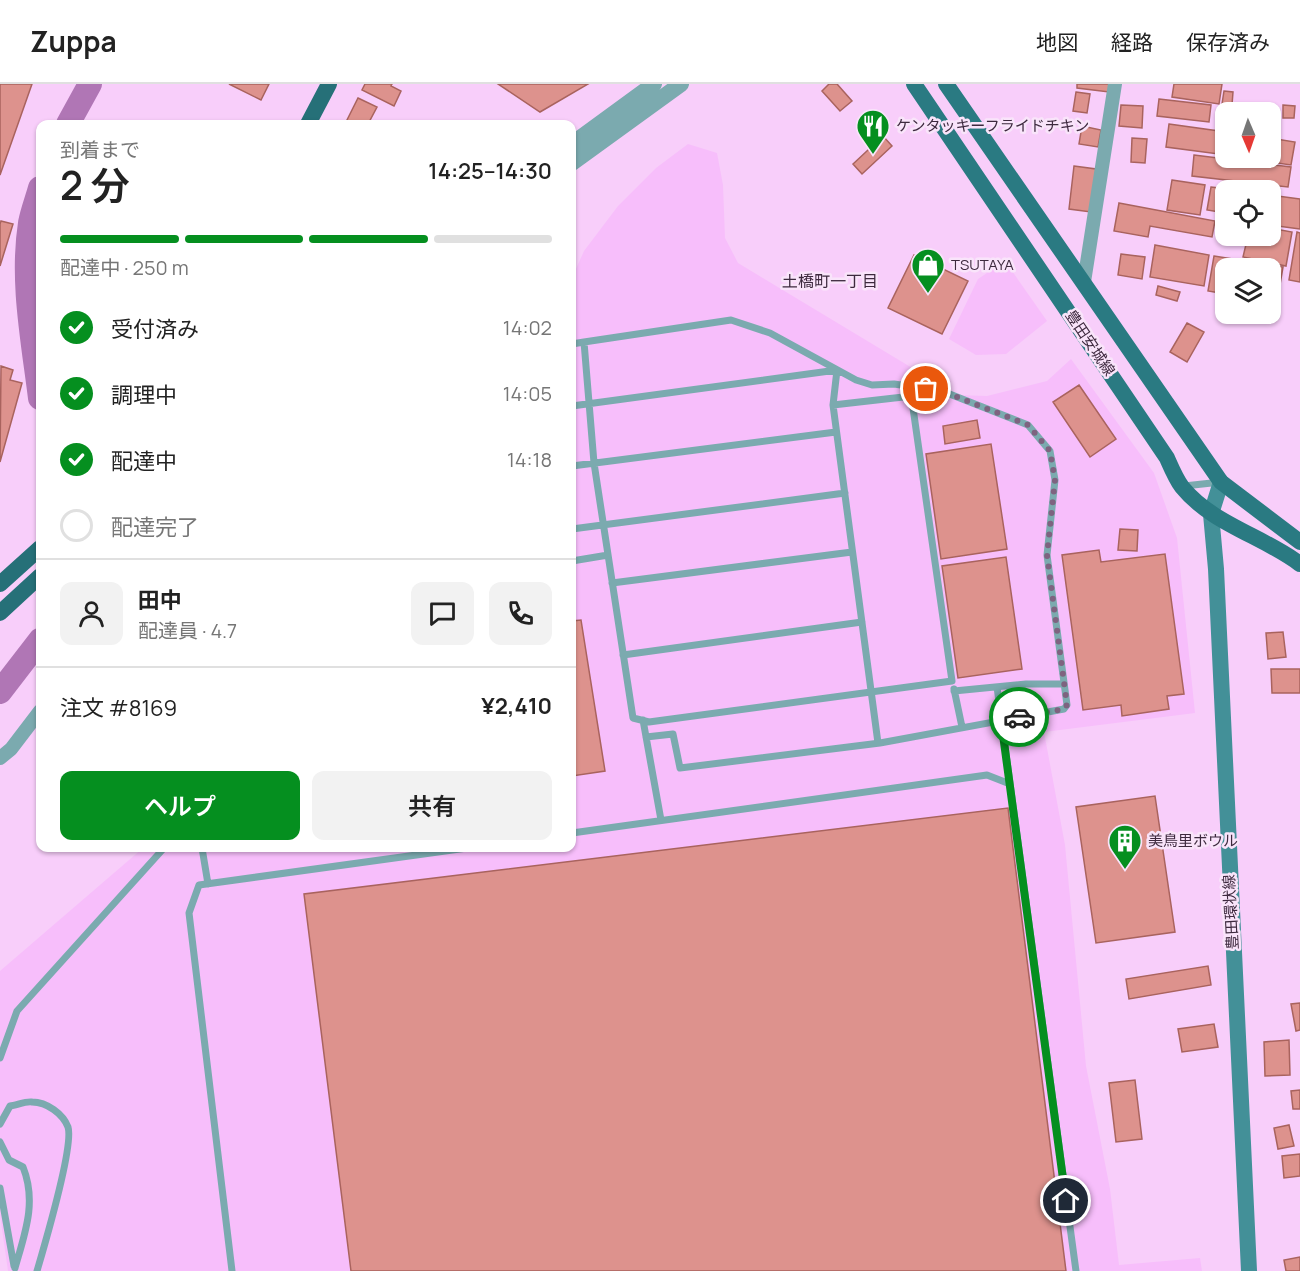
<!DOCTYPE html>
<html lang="ja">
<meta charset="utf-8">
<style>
:root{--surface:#fff;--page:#f2f2f2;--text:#222;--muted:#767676;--line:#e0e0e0;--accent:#058f1f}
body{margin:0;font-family:Manrope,"Noto Sans JP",sans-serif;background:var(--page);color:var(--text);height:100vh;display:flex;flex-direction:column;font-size:22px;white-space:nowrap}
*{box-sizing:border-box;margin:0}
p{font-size:20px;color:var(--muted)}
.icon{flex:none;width:33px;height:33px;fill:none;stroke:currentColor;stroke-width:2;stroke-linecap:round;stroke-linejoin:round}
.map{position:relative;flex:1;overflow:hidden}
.side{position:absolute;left:36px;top:36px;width:540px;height:732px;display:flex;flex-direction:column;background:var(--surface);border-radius:12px;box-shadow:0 2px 4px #0004}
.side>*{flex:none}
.needle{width:39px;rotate:178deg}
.controls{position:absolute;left:1215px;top:18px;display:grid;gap:12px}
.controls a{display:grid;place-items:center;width:66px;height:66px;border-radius:12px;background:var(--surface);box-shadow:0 2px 4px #0004;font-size:30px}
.pin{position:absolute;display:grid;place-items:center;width:51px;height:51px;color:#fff;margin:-26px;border:3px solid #fff;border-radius:50%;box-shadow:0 2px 6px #0007}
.courier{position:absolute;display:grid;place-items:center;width:60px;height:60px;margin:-30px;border:4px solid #058f1f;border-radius:50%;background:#fff;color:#222;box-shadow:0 2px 8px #0007}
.headline em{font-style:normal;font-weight:600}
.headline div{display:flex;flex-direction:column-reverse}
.headline{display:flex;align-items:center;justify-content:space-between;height:102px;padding:0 24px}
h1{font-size:39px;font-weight:600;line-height:45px}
.bar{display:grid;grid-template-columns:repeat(4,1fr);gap:9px 6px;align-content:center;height:72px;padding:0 24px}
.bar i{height:8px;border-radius:4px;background:var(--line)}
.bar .current{background:var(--accent)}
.bar p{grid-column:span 4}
.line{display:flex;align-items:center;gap:15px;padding:0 24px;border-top:2px solid var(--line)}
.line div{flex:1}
.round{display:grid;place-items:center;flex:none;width:63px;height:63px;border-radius:12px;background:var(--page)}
ol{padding:0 24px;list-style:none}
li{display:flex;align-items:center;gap:18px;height:66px}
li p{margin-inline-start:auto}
li .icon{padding:6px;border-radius:50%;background:var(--accent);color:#fff;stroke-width:4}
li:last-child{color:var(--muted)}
li i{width:33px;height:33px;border:3px solid var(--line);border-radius:50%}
.button{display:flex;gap:12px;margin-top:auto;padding:12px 24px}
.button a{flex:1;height:69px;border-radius:12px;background:var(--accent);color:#fff;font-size:24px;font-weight:600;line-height:69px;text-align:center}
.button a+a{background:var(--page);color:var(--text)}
header{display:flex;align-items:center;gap:36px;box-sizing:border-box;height:84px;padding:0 30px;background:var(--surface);border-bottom:2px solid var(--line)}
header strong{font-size:28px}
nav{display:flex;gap:33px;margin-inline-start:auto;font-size:21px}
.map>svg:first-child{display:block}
</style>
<header>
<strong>Zuppa</strong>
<nav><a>地図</a><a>経路</a><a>保存済み</a></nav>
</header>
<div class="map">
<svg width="1300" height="1187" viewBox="0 0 1300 1187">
<rect width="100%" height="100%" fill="#f8cefa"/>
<path fill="#f7befb" d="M688 60 717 69 723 101 725 154 738 179 957 311 987 312 1047 297 1071 275 1154 389 1177 454 1195 629 1044 648 1065 761 1086 982 1110 1105 1119 1181 1200 1174 1202 1187H8L0 1131V887L143 764H572V194L584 167 618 122 656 84Z
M1005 177 1047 237 1006 270 976 271 949 255 978 195Z"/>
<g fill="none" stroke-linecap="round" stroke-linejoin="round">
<path stroke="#b076b5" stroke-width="24" d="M68 40 90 0
M40 104C37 115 32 128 30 139 21 197 33 257 40 314
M0 608 40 556"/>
</g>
<path fill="#dd928d" stroke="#a9635e" stroke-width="1.5" d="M0 0H32L0 91Z
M229 0H269L261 16Z
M365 0H392L391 2 401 7 394 22 362 6Z
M498 0H588L540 28Z
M829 0H837L852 17 840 27 822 7Z
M1077 0H1110L1109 8 1077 4Z
M1174 0H1222L1219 20 1172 13Z
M1224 7 1233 8 1232 21 1222 20Z
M1076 8 1090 10 1087 29 1073 27Z
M358 14 377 23 368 40H345Z
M1159 15 1211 21 1209 38 1157 32Z
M1121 21 1143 22 1142 44 1119 42Z
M1283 21 1295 22 1294 34H1283Z
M1243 28 1280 29 1279 48H1270V28Z
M1169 40 1226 48V71L1166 63Z
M1082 42 1101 46 1098 63 1079 60Z
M883 52 892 62 862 90 853 80Z
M1132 54 1147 55 1145 79 1131 78Z
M1270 54 1295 58 1291 81 1242 74H1270Z
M1194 71 1291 83 1288 103 1192 92Z
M1074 82 1096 85 1091 128 1069 125Z
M1172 96 1205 101 1200 131 1167 126Z
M1211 103 1236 106H1226V129L1207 126Z
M1270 111 1300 115V145L1270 141Z
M1119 119 1215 137 1212 153 1150 142 1148 153 1114 147Z
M1 137 13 140 0 182V140Z
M1226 139V152H1244L1243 157 1223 154Z
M1270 144 1292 148 1286 182 1243 173 1248 152H1270Z
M1297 148 1300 149V198L1289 196Z
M1155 161 1209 171 1204 202 1150 193Z
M1121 170 1145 173 1142 195 1118 191Z
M914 171 968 197 942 250 888 224Z
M1214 172 1283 183 1277 218 1270 217V184H1226V210L1208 207Z
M1158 202 1180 208 1177 217 1156 211Z
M1187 239 1204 248 1187 278 1170 268Z
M1 282 13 286 10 296 22 299 0 378Z
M1079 301 1116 355 1090 373 1053 318Z
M977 336 980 354 945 360 943 342Z
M991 360 1007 465 941 475 926 370Z
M1120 445 1138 446 1137 467 1118 466Z
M1099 466 1101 478 1165 470 1184 610 1167 612 1169 625 1122 632 1121 621 1083 626 1062 471Z
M1006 473 1022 585 958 594 942 482Z
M581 536 605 687 572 692V537Z
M1283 548 1286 573 1268 575 1266 549Z
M1271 585H1300V609H1272Z
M1155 712 1175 848 1096 859 1076 723Z
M1008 724 1066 1187H351L304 810Z
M1208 882 1211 901 1129 915 1126 895Z
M1300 919V946L1296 947 1291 920Z
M1214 940 1218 963 1182 968 1178 945Z
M1289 956 1290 991 1265 992 1264 958Z
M1135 996 1142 1055 1116 1058 1109 999Z
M1300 1006V1025H1293L1291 1007Z
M1289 1041 1294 1062 1278 1065 1274 1044Z
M1300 1070V1092L1284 1094 1282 1072Z
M1300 1173V1187H1286L1284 1176Z"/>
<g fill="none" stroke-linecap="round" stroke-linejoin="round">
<path stroke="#7baaaf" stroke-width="7" d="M572 260 584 258
M572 322 837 286 833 321
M572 382 836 348
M1184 402 1221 398
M572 445 845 409
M572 477 608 471
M612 499 852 468
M623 571 862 538
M997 603 1076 1187
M954 605 962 643
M954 607 1026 600H1064
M643 636 661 736
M646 653 673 650 680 684 880 659 1064 625 1067 621 1047 471 1055 396 1050 367 1028 341 942 307 894 300 872 301 856 296 770 249 731 236 584 258 594 379 633 634 649 638 952 597 910 303
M878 659 833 321 912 312
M572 749 987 691 1010 700
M202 764 208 800
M0 974 17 927 164 764
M0 1040 10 1022C17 1021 26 1017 32 1018 47 1018 63 1030 68 1043 74 1062 44 1163 37 1187
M0 1058 9 1076 23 1083C37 1118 25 1149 15 1184
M0 1104 14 1182
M232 1187 189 829 199 801 467 764"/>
<path stroke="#7baaaf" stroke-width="14" d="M1084 198 1115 0
M0 674 11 665 40 627"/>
<path stroke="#7baaaf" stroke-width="16" d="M572 60 654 0
M572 79 681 0"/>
<path stroke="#439098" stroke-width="16" d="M1221 398 1211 430 1216 485 1249 1187"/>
<path stroke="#2a7a82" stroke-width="16" d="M914 0 1167 374C1171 383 1176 395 1182 403 1212 440 1263 452 1300 480
M946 0 1221 398 1300 458"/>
<path stroke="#267078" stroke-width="16" d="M308 40 329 0
M0 500 40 464
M0 529 40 492"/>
</g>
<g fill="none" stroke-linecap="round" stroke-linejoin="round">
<path stroke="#7e6380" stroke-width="6" stroke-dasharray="0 10.8" d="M926 305 942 307 1028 341 1050 367 1055 396 1047 471 1067 621 1064 625 1019 633"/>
<path stroke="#058f1f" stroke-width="8" d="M1019 633 1001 636 1066 1117"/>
</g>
<defs>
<symbol id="restaurant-pin" viewBox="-11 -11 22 30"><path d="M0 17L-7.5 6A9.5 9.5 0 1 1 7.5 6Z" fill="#058f1f" stroke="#f9e4fa"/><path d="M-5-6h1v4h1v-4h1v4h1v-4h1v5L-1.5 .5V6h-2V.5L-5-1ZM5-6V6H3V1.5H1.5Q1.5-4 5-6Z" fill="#fff"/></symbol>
<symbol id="shop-pin" viewBox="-11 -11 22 30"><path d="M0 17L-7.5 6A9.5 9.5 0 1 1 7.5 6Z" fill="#058f1f" stroke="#f9e4fa"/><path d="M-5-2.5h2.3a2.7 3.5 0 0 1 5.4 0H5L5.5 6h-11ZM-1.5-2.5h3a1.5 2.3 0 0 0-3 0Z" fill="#fff"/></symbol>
<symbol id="building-pin" viewBox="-11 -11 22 30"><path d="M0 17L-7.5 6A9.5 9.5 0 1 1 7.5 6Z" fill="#058f1f" stroke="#f9e4fa"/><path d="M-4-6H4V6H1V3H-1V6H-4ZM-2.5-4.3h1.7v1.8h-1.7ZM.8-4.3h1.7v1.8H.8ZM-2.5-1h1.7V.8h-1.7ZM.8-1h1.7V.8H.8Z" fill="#fff"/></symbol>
</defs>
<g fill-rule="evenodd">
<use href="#restaurant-pin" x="854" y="23" width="38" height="52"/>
<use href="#shop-pin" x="909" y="162" width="38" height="52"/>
<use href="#building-pin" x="1106" y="738" width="38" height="52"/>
</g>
<g text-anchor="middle" stroke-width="5" stroke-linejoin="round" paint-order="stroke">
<g font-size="15" fill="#3d293e" stroke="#f9e4fa" text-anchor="start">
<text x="896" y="47">ケンタッキーフライドチキン</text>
<text x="951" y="186">TSUTAYA</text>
<text x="1148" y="762">美鳥里ボウル</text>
</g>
<g font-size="15" fill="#3d293e" stroke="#f9e4fa">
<text transform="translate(1090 259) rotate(56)" y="5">豊田安城線</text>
<text transform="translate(1231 828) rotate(-93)" y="5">豊田環状線</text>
</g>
<g font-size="16" fill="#3d293e" stroke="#f9e4fa">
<text x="830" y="203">土橋町一丁目</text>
</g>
</g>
</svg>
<div class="controls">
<a><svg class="needle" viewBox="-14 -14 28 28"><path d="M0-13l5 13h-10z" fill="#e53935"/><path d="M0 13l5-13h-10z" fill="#767676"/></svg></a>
<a><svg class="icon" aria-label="locate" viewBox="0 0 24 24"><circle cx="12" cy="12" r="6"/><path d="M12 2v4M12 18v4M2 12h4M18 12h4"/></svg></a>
<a><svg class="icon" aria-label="layers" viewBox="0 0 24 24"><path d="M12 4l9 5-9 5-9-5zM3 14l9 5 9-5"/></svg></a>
</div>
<div class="pin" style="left:926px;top:305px;background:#ea580c"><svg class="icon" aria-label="bag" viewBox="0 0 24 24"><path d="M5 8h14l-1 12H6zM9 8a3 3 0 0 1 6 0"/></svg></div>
<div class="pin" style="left:1066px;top:1117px;background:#1f2937"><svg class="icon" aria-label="home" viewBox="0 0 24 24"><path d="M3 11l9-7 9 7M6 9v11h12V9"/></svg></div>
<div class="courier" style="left:1019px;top:633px"><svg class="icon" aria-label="car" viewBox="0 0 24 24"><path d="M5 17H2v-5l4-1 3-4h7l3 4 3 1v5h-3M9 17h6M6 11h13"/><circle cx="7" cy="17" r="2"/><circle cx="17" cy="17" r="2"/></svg></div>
<section class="side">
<div class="headline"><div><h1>2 分</h1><p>到着まで</p></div><em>14:25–14:30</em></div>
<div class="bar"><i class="current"></i><i class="current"></i><i class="current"></i><i></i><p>配達中 · 250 m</p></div>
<ol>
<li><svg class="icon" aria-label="check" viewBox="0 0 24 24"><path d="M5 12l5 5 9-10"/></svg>受付済み<p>14:02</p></li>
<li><svg class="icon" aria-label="check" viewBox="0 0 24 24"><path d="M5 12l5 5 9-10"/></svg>調理中<p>14:05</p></li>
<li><svg class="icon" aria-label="check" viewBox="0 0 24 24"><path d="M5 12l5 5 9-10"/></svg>配達中<p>14:18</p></li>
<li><i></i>配達完了</li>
</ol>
<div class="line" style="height:108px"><a class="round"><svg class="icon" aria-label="person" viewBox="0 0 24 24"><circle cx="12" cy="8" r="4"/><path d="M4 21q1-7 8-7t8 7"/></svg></a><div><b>田中</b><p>配達員 · 4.7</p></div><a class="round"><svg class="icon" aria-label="chat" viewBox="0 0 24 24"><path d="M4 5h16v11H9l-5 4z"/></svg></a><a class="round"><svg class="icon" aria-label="phone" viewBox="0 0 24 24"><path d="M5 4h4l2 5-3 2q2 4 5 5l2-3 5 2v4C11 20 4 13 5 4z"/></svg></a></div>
<div class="line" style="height:78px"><div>注文 #8169</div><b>¥2,410</b></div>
<div class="button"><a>ヘルプ</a><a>共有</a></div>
</section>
</div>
